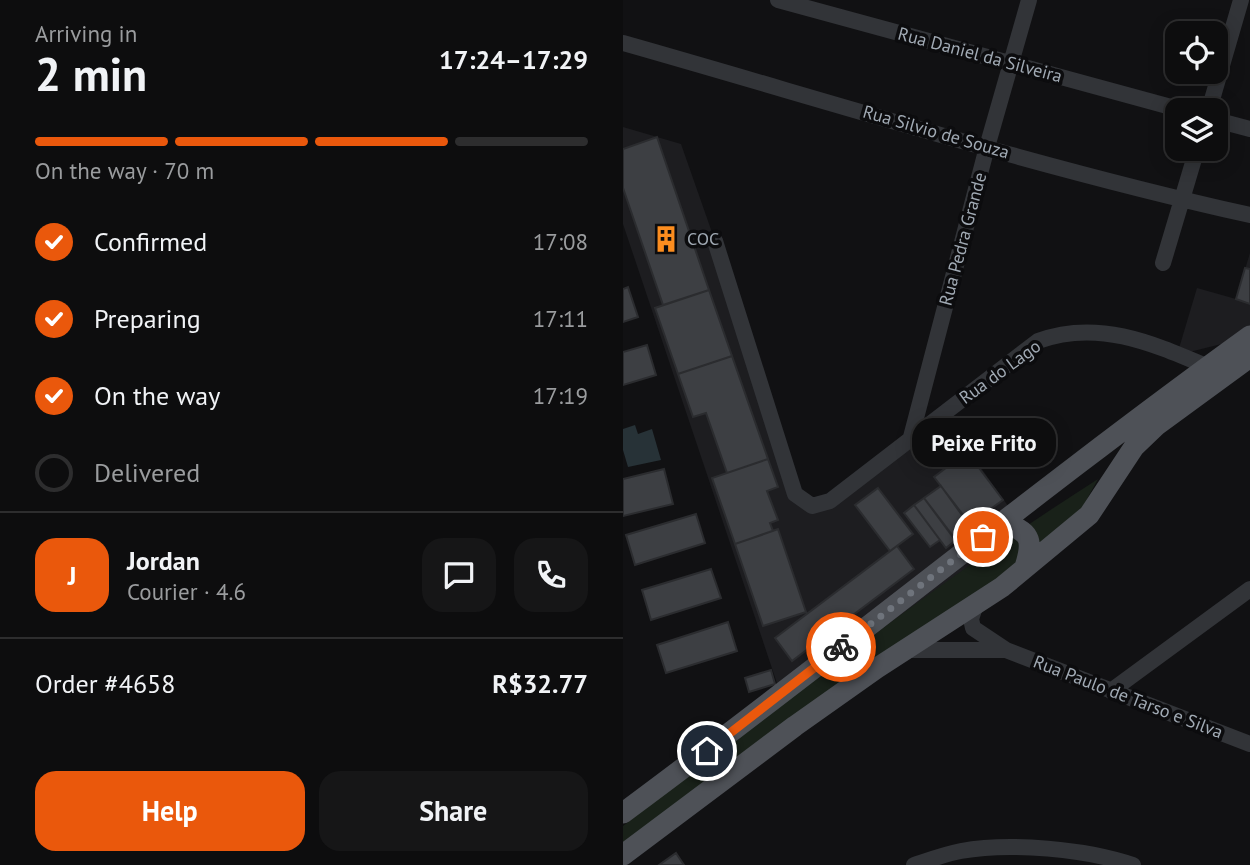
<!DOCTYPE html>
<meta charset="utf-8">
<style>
:root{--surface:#0d0d0e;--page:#161617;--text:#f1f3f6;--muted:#9a9c9e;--line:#2d2d2e;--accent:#ea580c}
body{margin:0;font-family:"PT Sans",sans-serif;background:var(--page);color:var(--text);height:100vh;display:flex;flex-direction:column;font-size:26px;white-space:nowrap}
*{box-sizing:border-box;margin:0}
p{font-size:23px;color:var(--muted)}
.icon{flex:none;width:38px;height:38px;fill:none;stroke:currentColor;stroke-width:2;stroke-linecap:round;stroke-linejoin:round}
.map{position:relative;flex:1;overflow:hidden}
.drawer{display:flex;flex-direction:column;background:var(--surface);width:623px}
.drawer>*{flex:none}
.tools{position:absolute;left:542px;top:21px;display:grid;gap:14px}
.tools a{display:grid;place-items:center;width:63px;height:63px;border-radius:14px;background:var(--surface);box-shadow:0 4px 18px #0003,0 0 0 2px var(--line);font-size:35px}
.pin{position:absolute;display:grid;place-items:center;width:60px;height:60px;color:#fff;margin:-30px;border:4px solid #fff;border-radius:50%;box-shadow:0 2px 7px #0007}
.courier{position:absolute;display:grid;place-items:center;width:70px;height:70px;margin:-35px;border:5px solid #ea580c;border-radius:50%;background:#fff;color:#222;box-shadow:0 2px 9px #0007}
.bubble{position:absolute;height:49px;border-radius:21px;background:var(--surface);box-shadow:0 4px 18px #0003,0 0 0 2px var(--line);font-size:23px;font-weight:600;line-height:49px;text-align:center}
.head em{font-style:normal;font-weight:600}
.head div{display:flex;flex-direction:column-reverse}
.head{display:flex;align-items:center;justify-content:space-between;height:119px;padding:0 35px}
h1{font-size:46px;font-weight:600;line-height:52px}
.bar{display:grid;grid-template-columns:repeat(4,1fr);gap:10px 7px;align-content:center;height:84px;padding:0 35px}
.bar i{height:9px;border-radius:5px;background:var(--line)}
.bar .active{background:var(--accent)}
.bar p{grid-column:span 4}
.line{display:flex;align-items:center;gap:18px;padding:0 35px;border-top:2px solid var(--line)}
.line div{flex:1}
.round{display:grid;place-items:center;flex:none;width:74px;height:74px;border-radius:21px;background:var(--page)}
ol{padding:0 35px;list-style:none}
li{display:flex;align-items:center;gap:21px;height:77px}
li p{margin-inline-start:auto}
li .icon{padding:7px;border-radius:50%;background:var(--accent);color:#fff;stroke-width:4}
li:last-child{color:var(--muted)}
li i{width:38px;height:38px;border:4px solid var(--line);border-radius:50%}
.action{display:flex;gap:14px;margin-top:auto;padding:14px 35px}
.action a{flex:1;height:80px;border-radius:21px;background:var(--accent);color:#fff;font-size:28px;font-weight:600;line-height:80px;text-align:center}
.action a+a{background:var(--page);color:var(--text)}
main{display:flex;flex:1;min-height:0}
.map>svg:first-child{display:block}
</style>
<main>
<section class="drawer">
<div class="head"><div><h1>2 min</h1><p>Arriving in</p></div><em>17:24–17:29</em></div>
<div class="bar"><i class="active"></i><i class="active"></i><i class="active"></i><i></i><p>On the way · 70 m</p></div>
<ol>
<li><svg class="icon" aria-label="check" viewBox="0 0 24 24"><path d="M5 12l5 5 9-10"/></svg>Confirmed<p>17:08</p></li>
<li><svg class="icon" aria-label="check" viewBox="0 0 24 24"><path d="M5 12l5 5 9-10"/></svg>Preparing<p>17:11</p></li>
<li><svg class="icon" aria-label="check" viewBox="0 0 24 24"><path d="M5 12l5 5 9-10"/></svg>On the way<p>17:19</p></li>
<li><i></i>Delivered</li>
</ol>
<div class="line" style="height:126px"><b class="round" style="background:var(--accent);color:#fff">J</b><div><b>Jordan</b><p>Courier · 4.6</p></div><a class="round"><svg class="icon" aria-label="chat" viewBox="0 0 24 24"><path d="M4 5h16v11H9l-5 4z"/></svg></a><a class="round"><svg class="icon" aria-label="phone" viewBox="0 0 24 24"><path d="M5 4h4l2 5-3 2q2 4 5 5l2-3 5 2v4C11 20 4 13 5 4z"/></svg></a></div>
<div class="line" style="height:91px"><div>Order #4658</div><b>R$32.77</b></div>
<div class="action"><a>Help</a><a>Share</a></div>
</section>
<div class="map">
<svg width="627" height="865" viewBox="0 0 627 865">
<rect width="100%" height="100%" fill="#111113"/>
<path fill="#1d1d20" d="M0 127 58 144 92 241 172 494 189 506 319 413 400 527 161 704 0 224Z
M627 253V337L554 355 574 288 613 299Z"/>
<path fill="#192119" d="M475 479 459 508 307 644 260 669 0 863V826C156 707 310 584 475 479Z"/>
<path fill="#273237" d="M12 425 15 434 29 429 38 460 5 467 0 450V429Z"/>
<path fill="#3d3f43" stroke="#2b2c2f" stroke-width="2" d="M34 137 86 290 40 305 0 188V149Z
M622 268 627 269V304L613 299Z
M5 287 15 317 0 322V289Z
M86 290 109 356 55 374 32 308Z
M24 345 33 375 0 385V352Z
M109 356 145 459 104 473 83 413 70 417 55 374Z
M344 452 380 500 347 524 311 477Z
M145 459 155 487 144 491 155 520 147 523 150 531 112 544 89 478Z
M41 469 50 504 0 516V479Z
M318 486 352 533 335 544 301 498Z
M255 488 290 534 267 551 232 505Z
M301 498 333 540 323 548 291 505Z
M291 505 317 540 307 547 281 513Z
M73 514 82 543 12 565 3 535Z
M155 529 183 612 140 626 112 544Z
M274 546 291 569 169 661 152 638Z
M88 569 98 598 28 620 19 590Z
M105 622 114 651 43 673 34 645Z
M148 670 152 684 126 692 122 678Z
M53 853 61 865H36Z"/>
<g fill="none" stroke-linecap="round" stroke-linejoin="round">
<path stroke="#323438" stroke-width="16" d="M155 0 559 110
M0 43C208 102 416 168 627 215
M586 110 618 0
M593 120 627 129
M92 241 172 494 189 506 207 501 415 341C474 319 529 343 583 366
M540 263 574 149
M288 437 364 147 406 0
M353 604 348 619 350 628 383 650 627 744
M285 650H381
M488 691 627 589
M291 865C306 860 322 854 338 851 387 842 463 849 510 865"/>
<path stroke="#4e5157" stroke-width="21" d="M379 522C407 532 411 538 402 567
M0 813C211 657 414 490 627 336
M0 855 172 726 254 668 379 587 466 515 511 447 534 425 627 357"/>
</g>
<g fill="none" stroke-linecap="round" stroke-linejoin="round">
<path stroke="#6f747c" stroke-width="7" stroke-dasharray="0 12.6" d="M218 647 360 537"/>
<path stroke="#ea580c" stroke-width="9" d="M84 751 218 647"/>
</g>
<defs>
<symbol id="building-bare" viewBox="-9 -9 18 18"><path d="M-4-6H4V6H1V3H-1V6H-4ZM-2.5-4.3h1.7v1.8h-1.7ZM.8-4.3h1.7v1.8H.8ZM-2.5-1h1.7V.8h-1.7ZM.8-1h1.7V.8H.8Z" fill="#fc8d1f" stroke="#0c0c0e" stroke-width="2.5" paint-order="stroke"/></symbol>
</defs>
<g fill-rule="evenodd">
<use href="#building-bare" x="24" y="220" width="38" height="38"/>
</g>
<g text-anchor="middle" stroke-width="7" stroke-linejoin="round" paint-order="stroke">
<g font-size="18" fill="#a1aab4" stroke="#0c0c0e">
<text transform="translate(357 55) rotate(15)" y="6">Rua Daniel da Silveira</text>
<text transform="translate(313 132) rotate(16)" y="6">Rua Silvio de Souza</text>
<text transform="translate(340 239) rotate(-75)" y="6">Rua Pedra Grande</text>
<text transform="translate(377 372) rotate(-36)" y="6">Rua do Lago</text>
<text transform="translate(505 697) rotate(21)" y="6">Rua Paulo de Tarso e Silva</text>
</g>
<g font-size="18" fill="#a1aab4" stroke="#0c0c0e" text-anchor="start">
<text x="64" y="245">COC</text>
</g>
</g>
</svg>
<div class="tools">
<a><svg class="icon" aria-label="locate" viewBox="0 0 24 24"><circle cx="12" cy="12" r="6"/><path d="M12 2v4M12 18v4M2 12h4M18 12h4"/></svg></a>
<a><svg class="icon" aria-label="layers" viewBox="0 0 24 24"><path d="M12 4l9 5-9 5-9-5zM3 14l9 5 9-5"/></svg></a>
</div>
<div class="pin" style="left:360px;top:537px;background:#ea580c"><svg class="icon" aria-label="bag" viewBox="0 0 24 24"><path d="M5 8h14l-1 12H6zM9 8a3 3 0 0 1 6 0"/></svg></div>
<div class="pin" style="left:84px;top:751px;background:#1f2937"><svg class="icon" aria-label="home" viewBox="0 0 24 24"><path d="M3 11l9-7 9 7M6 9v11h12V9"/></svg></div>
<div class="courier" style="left:218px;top:647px"><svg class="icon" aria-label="bike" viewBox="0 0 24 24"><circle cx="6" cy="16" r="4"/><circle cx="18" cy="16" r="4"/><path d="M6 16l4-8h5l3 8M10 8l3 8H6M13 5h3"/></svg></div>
<div class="bubble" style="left:289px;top:418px;width:144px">Peixe Frito</div>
</div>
</main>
